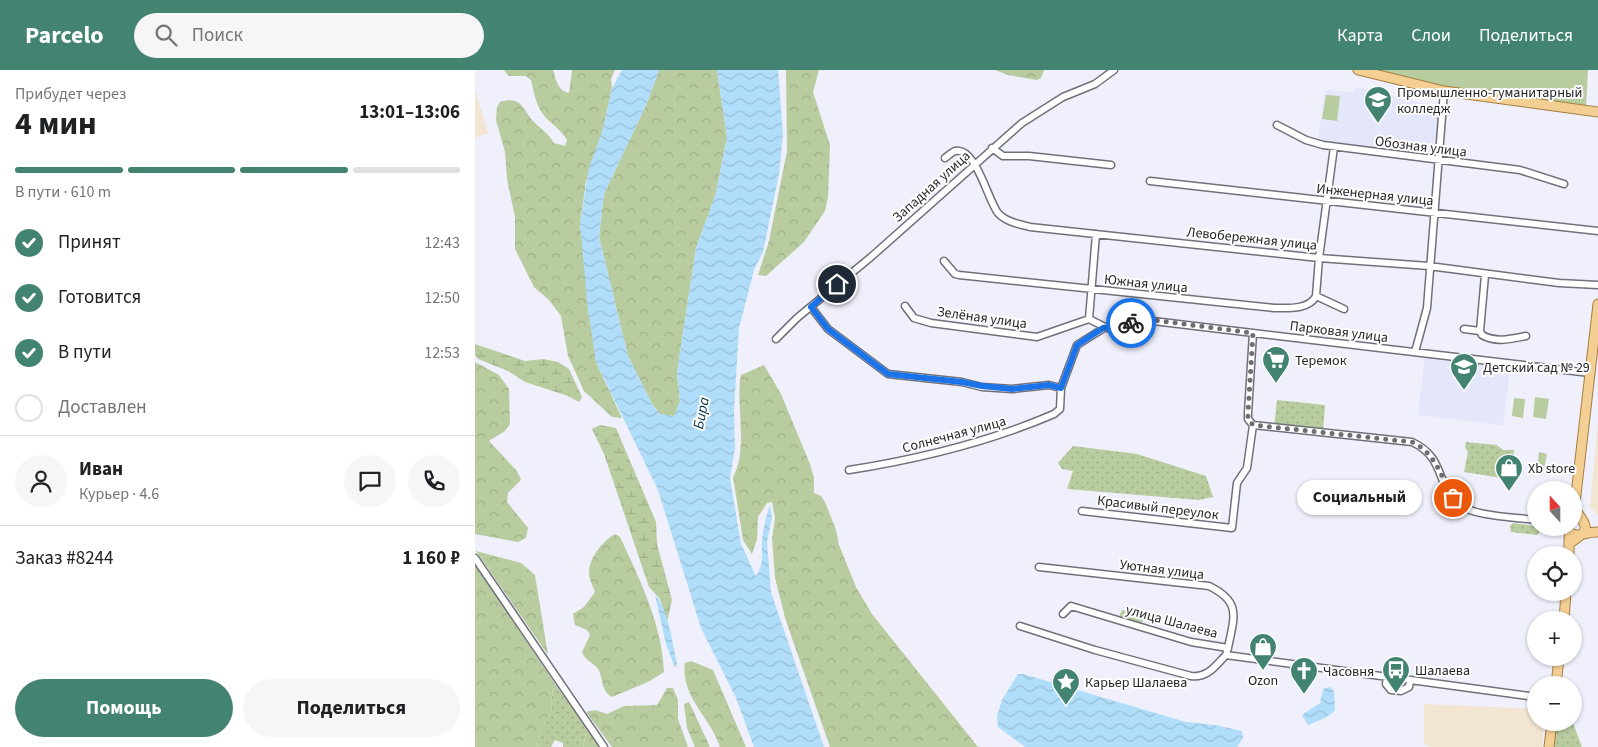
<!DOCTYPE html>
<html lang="ru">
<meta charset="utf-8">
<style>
:root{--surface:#fff;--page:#f6f6f6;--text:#202124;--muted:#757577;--line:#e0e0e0;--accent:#428372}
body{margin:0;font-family:"Source Sans 3",sans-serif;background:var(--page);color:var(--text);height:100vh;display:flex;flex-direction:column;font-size:19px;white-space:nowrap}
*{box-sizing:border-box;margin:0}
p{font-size:16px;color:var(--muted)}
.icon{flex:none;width:28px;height:28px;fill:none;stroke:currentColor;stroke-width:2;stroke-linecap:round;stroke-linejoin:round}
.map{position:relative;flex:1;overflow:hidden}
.details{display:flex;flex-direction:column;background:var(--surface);width:475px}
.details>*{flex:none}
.needle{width:32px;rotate:339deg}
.buttons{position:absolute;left:1052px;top:411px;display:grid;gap:10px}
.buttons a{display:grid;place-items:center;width:55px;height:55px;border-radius:50%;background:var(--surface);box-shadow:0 1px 4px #0004;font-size:25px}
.pin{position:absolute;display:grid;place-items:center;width:42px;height:42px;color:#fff;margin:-21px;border:2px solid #fff;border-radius:50%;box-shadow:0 1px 5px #0007}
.courier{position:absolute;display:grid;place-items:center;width:50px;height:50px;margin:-25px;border:4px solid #1a73e8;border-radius:50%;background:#fff;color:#222;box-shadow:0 1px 6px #0007}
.bubble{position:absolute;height:35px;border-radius:18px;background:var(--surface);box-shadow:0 1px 4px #0004;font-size:16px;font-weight:700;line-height:35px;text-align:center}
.summary em{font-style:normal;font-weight:700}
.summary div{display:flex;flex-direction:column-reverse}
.summary{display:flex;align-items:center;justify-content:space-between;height:85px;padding:0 15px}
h1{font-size:32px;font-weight:700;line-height:38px}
.bar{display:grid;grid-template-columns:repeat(4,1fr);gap:8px 5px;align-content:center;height:60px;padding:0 15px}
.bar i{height:6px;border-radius:4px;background:var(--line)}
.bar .current{background:var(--accent)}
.bar p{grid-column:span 4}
.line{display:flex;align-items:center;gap:12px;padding:0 15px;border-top:1px solid var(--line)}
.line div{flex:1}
.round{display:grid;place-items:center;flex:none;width:52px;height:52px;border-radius:26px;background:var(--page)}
ol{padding:0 15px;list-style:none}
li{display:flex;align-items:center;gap:15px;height:55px}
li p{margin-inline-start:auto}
li .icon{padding:5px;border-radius:50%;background:var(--accent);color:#fff;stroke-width:4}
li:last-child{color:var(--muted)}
li i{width:28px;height:28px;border:2px solid var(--line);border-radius:50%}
.button{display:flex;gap:10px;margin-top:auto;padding:10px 15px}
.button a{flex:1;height:58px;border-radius:30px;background:var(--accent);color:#fff;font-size:20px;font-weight:700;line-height:58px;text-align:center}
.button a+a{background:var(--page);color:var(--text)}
header{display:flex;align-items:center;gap:30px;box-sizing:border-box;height:70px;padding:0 25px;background:var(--accent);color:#fff}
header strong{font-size:24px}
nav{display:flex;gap:28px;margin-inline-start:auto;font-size:18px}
.search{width:350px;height:45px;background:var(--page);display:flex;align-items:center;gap:12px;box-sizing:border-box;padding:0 18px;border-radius:28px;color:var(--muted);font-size:19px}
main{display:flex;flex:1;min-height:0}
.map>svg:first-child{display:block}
</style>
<header>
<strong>Parcelo</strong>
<div class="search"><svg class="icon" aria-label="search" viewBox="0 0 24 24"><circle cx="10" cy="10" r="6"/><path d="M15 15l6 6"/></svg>Поиск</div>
<nav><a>Карта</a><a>Слои</a><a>Поделиться</a></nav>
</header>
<main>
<section class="details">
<div class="summary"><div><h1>4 мин</h1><p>Прибудет через</p></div><em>13:01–13:06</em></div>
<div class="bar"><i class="current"></i><i class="current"></i><i class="current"></i><i></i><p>В пути · 610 m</p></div>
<ol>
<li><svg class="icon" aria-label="check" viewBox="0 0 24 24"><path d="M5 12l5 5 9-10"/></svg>Принят<p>12:43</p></li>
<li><svg class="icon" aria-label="check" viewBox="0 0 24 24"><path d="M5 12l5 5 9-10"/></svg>Готовится<p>12:50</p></li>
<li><svg class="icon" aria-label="check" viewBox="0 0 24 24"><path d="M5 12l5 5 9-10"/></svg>В пути<p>12:53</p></li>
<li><i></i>Доставлен</li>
</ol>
<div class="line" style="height:90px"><a class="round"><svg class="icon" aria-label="person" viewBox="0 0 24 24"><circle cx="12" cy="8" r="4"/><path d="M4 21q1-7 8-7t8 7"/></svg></a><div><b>Иван</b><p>Курьер · 4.6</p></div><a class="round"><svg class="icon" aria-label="chat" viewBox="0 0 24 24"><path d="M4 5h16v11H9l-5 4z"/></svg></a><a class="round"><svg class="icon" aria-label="phone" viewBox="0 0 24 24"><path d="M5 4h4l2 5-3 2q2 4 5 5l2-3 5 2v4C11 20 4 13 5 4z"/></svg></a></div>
<div class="line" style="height:65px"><div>Заказ #8244</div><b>1 160 ₽</b></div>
<div class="button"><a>Помощь</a><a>Поделиться</a></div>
</section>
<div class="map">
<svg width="1123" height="677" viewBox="0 0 1123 677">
<defs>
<pattern id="grass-dots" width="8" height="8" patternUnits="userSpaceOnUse" patternTransform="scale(1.25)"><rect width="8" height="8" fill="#b9cc9f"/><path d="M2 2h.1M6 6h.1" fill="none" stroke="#9faf89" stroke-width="1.8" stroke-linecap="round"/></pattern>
<pattern id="forest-crowns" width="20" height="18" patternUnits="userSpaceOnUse" patternTransform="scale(1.25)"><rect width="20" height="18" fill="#b9cc9f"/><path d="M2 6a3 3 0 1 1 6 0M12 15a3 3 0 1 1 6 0" fill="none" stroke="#9faf89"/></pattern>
<pattern id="wetland-marsh" width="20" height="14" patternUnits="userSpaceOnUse" patternTransform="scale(1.25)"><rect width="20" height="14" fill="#b9cc9f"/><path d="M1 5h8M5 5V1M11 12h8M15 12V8" fill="none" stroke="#9faf89"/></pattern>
<pattern id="water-waves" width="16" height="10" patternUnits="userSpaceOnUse" patternTransform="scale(1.25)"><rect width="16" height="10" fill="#b0defa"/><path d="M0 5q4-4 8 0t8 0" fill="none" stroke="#97bed6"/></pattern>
</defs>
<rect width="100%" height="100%" fill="#eff0fb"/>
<path fill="#e4e6f9" d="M881 17 964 37 958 87 843 71 849 25 852 20 878 22Z
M950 287 1035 297 1028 355 943 345Z"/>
<path fill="#f2e5d1" d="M0 19 13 63 0 68Z
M1123 352V445L1115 437Z
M949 634 1061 639V652L1069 653 1067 677H956L949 674Z"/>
<path fill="url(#grass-dots)" d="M802 330 850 335 848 361 799 357Z
M991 372 1022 375 1028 380H1039L1036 407 1033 409 989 402 993 382 990 378Z
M598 376 662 384 731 406 738 427 724 430 592 419 598 401 587 399 583 393Z
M1038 453 1061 456 1065 459 1064 463 1062 465 1036 462 1035 456Z
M78 611 112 658 108 677H88V673L80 670 76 677H62L64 664 76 642Z
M1082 653H1098L1107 677H1079Z"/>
<path fill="url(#forest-crowns)" d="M29 0H78C81 10 83 21 94 23L97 0H140L136 9 137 18 128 59 111 112 105 154 121 292 147 348 137 347 109 321 93 286 86 246 74 230 59 217 40 179V147L32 109 30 82 21 50 22 37 25 32C48 25 48 41 59 52 67 60 73 63 79 73L90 76 92 70C86 60 78 55 70 47 61 36 59 23 56 10L51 6H34Z
M184 0H242L252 67 241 123 221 178 202 303 205 332 199 346 185 344 177 334 153 286 124 167 129 124 172 33Z
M311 0H344L338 22 355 75 353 127 350 141 329 172 291 206 283 205 294 171 312 81Z
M520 0H569L566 8 562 10 533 5Z
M0 292 24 305 34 319 35 354 30 361 14 371 42 401 46 410 33 423 32 432 53 458 51 468 43 472 0 464Z
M289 295 306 324 335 394 339 408V423L346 426 350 432 361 460 364 475 381 517 397 544 503 677H355L311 551 300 508 297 468 300 448 297 432 292 433 283 447 282 469 277 484 268 470 258 407C274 378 260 337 266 305Z
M140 464 145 467C165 510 187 554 189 602L173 612 137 627C125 620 129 609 123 599 118 592 110 591 107 582L115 565 112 560 100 555 98 544 109 537 120 522C118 516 114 509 114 503 114 487 128 471 140 464Z
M1 481 46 493 60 505 73 585Z
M0 494 78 611 76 642 64 664 62 677H0Z
M216 591 238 600 271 677H245C236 648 205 626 210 593Z
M192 618H198L203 630V649L213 677H137L111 642 120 640 132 644 149 636 182 635Z
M112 658 125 677H108Z"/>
<path fill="url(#wetland-marsh)" d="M0 274 50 291 69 289 83 292 94 299 107 327 104 332 93 326 50 312 33 301 3 289 0 285Z
M125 355 141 358 181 452 182 474 197 530 192 552 185 529 174 517 129 384 117 359Z
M214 632 235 677H220L212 658 209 634Z"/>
<path fill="#b9cc9f" d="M904 0H1113L1111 36 969 18Z
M851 25 865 26 862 51 847 49Z
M1060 327 1074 329 1071 349 1058 347Z
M1039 328 1050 329 1048 348 1037 346Z
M1064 382 1072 384 1068 404H1061Z
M647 540 669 543 667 554 644 547Z"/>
<path fill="url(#water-waves)" d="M147 0H184L172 33 129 124 124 167 153 286 177 334 185 344 199 346 205 332 202 303 221 178 241 123 252 67 242 0H303L308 64 304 104 288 182 279 200 264 258 259 341 260 378 255 408 266 474 281 506C290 491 286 487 287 471 288 458 291 447 295 435L297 448 292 472 296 522 349 677H279L261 628 226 558 183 420 121 292 113 240 105 154 114 98 128 59 137 18Z
M180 525C193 537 198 576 202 594L200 598 191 574Z
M543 604H548L711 652 740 655 767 661 768 668 762 677H550L523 657 522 646 527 630Z
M855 617 859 621 860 641 850 648 833 655 827 645 845 633 848 619Z"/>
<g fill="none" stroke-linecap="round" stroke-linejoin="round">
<defs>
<path id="minor" d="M802 55 831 70 848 75 1045 100 1089 114
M517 78 528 86H554L636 95
M470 88C473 86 477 82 480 81 501 76 513 131 523 143 531 152 544 154 555 157L844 188 954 196 1084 213 1123 215
M675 111 1123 161
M469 191 480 204 484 205 799 238C813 238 834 240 841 226L869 239
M841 226 844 188 859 77
M430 236 439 248 456 253 562 267 614 249
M336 237 353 259 413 304 487 312 507 317 537 319 574 315 586 318
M614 249 632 258 647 257 662 250 678 251 1115 303
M614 249 621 164
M989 259 1005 261 1007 265C1021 273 1036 269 1051 266
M1005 261 1010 205
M778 263 773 343V349L778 355 937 372C970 387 961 414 982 433 998 447 1040 447 1061 450
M301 269 322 248 396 187 547 53 588 27 620 14 639 0
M940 282 952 238 969 21
M374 400C444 389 514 372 579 344L585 339 586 318 602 275 629 258
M607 441 757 458 762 413 772 398 778 355
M0 488 129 677
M564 497 734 516C767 532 759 547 753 578
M588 544 596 536 716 572 753 578 751 585 1061 627
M545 556 620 580 716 606C733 608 740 596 751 585
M912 607 911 614 916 620 926 621 934 617 935 611"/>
<path id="major" d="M883 0 969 21 1123 42
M1099 442 1123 234
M1091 459C1101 471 1110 461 1123 462
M1095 473C1115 459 1114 459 1100 439
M1094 485V468
M1089 550 1091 522
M1081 615 1084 588
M1074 677 1077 652"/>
</defs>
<use href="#minor" stroke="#6f707a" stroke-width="9"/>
<use href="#major" stroke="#a67f40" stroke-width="11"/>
<use href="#minor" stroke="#fff" stroke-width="6"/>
<use href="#major" stroke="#f3cf93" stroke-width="9"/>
</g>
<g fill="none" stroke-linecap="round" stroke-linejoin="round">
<path stroke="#6d6d74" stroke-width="5" stroke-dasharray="0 9" d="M656 253 662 250H678L778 263 773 343V349L778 355 937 372C961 383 966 407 978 428"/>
<path stroke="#1a73e8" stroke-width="6" d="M362 214 336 237 353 259 413 304 487 312 507 316 537 319 574 315 586 318 602 275 628 258 647 257 656 253"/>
</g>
<defs>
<symbol id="university-pin" viewBox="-11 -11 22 30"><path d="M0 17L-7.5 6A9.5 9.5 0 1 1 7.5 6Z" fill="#428372" stroke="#fefefe"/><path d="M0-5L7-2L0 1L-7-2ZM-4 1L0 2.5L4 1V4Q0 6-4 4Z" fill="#fff"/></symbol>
<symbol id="supermarket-pin" viewBox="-11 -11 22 30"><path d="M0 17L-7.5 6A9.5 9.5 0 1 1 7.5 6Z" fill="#428372" stroke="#fefefe"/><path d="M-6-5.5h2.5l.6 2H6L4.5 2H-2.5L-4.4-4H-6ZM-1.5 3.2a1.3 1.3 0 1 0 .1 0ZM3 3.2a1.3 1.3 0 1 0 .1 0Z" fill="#fff"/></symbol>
<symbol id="school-pin" viewBox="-11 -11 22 30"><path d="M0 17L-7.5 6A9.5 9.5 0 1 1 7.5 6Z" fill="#428372" stroke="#fefefe"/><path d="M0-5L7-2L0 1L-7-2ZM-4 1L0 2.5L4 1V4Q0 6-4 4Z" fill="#fff"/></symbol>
<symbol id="shop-pin" viewBox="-11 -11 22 30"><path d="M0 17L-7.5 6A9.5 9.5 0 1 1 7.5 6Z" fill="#428372" stroke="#fefefe"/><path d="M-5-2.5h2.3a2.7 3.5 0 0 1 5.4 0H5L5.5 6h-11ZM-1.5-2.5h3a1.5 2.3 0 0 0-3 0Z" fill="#fff"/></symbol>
<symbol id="bus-pin" viewBox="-11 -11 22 30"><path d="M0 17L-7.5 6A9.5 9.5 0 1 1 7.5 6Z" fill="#428372" stroke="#fefefe"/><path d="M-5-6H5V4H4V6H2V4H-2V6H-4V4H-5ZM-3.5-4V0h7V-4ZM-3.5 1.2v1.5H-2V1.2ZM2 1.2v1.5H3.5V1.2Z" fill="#fff"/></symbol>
<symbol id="church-pin" viewBox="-11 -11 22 30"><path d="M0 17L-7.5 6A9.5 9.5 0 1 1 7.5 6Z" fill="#428372" stroke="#fefefe"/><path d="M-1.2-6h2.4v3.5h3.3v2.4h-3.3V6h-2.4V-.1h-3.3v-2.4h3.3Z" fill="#fff"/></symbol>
<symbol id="sight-pin" viewBox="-11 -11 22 30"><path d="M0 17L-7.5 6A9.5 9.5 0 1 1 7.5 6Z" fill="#428372" stroke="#fefefe"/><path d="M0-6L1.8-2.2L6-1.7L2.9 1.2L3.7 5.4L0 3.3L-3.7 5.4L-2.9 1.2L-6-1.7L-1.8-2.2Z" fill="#fff"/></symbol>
</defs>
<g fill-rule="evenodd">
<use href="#university-pin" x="887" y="14" width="32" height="43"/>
<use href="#supermarket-pin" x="785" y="274" width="32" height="43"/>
<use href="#school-pin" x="973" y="281" width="32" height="43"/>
<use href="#shop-pin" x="1018" y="382" width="32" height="43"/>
<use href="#shop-pin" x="772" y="561" width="32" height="43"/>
<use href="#bus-pin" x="905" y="584" width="32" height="43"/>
<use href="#church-pin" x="813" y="585" width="32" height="43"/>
<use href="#sight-pin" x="575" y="596" width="32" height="43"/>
</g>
<g text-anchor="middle" stroke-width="4" stroke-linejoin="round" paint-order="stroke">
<g font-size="14" fill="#27272b" stroke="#fefefe" text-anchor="start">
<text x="922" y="27">Промышленно-гуманитарный<tspan x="922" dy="16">колледж</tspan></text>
<text x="820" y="295">Теремок</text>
<text x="1008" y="302">Детский сад № 29</text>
<text x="1053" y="403">Xb store</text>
<text x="940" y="605">Шалаева</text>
<text x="848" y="606">Часовня</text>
<text x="788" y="615" text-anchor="middle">Ozon</text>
<text x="610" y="617">Карьер Шалаева</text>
</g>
<g font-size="14" fill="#27272b" stroke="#fefefe">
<text transform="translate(946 76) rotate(7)" y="5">Обозная улица</text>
<text transform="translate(456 116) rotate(-42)" y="5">Западная улица</text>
<text transform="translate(900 124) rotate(6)" y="5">Инженерная улица</text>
<text transform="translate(777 168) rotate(6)" y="5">Левобережная улица</text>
<text transform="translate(671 213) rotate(6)" y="5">Южная улица</text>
<text transform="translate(507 247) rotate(8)" y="5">Зелёная улица</text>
<text transform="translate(864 261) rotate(7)" y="5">Парковая улица</text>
<text transform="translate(479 364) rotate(-15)" y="5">Солнечная улица</text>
<text transform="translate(683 437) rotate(7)" y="5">Красивый переулок</text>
<text transform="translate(687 499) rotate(7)" y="5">Уютная улица</text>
<text transform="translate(697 551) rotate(15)" y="5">улица Шалаева</text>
</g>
<g font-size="15" font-style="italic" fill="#003047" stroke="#fefefe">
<text transform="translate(226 343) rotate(-79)" y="5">Бира</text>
</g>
</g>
</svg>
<div class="buttons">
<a><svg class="needle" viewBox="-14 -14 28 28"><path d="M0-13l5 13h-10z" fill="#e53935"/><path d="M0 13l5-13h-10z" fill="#757577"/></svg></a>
<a><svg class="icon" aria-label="locate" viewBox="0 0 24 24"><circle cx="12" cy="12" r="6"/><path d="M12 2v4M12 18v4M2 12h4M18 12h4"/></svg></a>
<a>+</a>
<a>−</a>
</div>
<div class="pin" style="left:978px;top:428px;background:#ea580c"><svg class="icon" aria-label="bag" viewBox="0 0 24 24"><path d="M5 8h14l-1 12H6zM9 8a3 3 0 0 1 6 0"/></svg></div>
<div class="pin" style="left:362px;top:214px;background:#1f2937"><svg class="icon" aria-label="home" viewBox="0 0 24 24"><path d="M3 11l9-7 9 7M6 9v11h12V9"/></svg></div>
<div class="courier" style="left:656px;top:253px"><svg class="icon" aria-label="bike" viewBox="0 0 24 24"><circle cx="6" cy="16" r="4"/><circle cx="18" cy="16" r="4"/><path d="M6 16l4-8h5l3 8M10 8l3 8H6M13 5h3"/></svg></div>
<div class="bubble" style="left:822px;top:410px;width:125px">Социальный</div>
</div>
</main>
